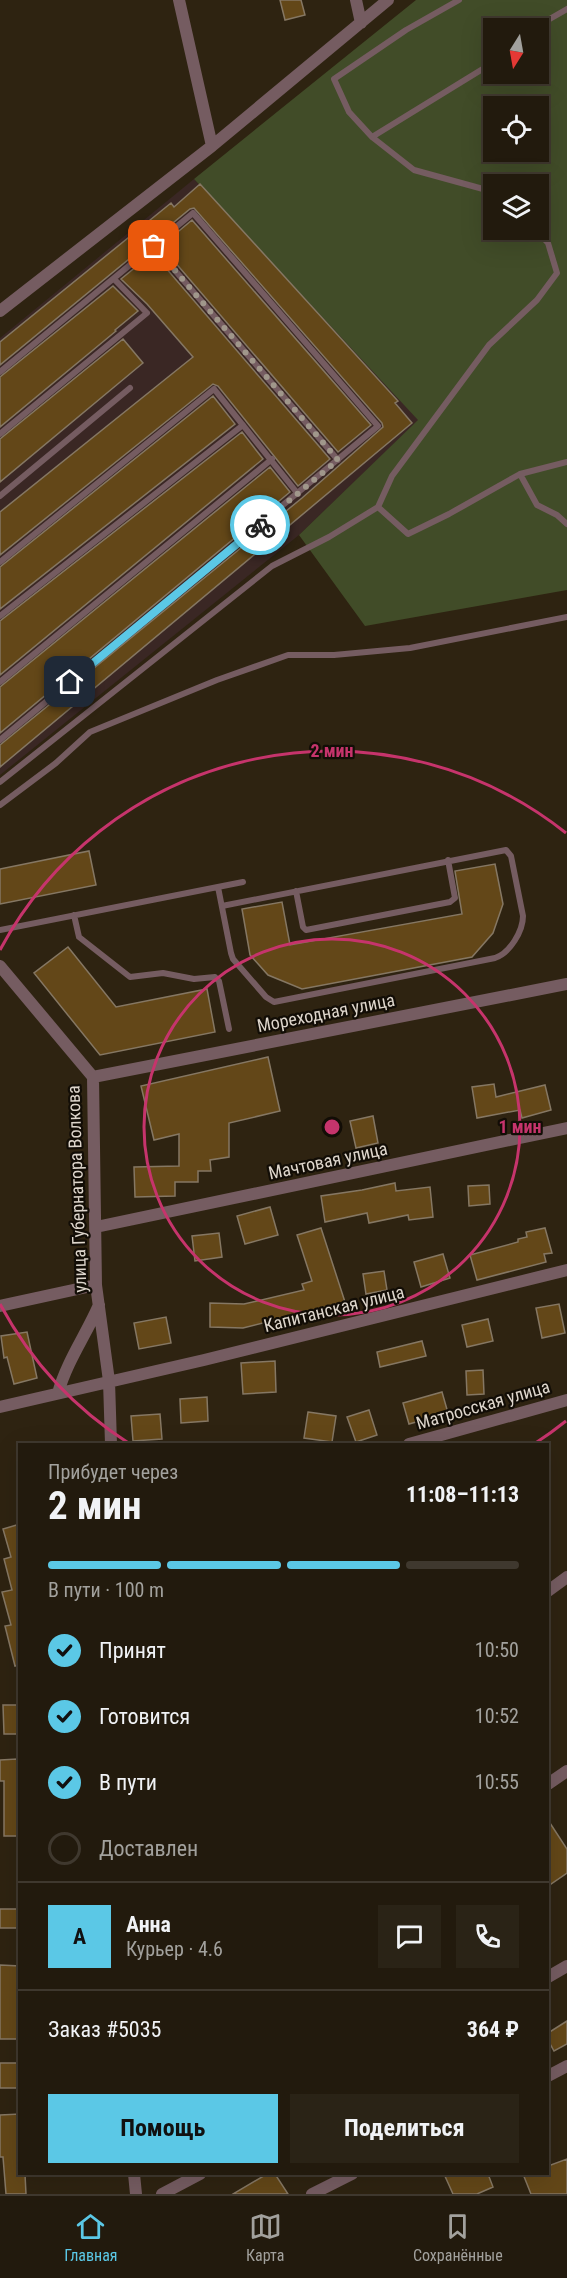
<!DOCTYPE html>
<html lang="ru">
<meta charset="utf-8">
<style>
:root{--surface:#221a0d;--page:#2a2316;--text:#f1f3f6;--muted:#a2a19d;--line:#3f382e;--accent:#5bc8e6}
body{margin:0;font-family:"Roboto Condensed",sans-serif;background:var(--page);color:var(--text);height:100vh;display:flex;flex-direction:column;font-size:22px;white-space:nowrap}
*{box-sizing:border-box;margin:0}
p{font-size:20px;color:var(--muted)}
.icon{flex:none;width:33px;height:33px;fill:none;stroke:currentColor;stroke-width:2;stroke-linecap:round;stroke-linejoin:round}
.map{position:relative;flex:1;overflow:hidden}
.side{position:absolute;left:18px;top:1443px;width:531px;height:732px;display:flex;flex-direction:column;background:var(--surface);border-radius:0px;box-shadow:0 6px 24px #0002,0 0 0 2px var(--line)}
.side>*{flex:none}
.needle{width:39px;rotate:191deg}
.controls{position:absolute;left:483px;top:18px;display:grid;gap:12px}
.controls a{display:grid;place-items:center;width:66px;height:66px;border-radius:0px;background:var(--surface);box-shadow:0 6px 24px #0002,0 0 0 2px var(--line);font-size:30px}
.pin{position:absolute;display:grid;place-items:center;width:51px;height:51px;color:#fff;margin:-26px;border-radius:12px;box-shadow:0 3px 9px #0006}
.courier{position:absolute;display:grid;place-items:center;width:60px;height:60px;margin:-30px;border:4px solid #5bc8e6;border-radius:50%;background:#fff;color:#222;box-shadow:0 2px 8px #0007}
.overview em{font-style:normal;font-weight:700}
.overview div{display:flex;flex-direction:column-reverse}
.overview{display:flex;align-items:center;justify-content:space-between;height:102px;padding:0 30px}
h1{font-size:39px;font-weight:700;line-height:45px}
.bar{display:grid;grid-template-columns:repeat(4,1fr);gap:9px 6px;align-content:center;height:72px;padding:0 30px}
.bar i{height:8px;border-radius:4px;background:var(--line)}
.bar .current{background:var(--accent)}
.bar p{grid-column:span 4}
.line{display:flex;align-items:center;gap:15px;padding:0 30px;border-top:2px solid var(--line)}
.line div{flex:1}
.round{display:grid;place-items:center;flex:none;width:63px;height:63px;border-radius:0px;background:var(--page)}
ol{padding:0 30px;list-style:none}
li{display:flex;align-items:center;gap:18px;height:66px}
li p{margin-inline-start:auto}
li .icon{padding:6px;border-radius:50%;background:var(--accent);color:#111;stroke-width:4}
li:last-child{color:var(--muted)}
li i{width:33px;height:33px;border:3px solid var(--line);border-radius:50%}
.primary-button{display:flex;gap:12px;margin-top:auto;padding:12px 30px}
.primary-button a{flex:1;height:69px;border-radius:0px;background:var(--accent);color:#111;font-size:24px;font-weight:700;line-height:69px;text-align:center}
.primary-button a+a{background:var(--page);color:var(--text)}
.dock{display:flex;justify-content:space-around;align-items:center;height:84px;border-top:2px solid var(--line);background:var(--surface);font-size:16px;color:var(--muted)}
.dock a{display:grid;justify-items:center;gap:3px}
.dock .current{color:var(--accent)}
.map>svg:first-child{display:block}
</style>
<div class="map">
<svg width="567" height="2194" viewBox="0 0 567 2194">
<rect width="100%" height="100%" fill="#2e2311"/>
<path fill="#3a2724" d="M194 179 419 420 299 535 0 775V338Z"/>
<path fill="#414c28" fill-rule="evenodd" d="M416 0H567V590L365 626 299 535 418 420 194 179ZM494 28H538V74H494ZM494 106H538V152H494ZM494 184H538V230H494Z"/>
<path fill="#634718" stroke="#857763" stroke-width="1.5" d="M280 0H301L305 15 285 20Z
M200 184 398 401 395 403 412 423 0 767V745L302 498 383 427 382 423 194 208 190 209 0 365V342L171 203 174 207Z
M192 220 371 425 338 452 161 246Z
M153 253 330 459 298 486 218 386 213 384 0 555V512L193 357 147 304 121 279Z
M113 286 138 311 115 330 116 331 0 427V377Z
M123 339 143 363 0 482V439Z
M213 396 235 424 0 609V567Z
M242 432 263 459 0 675V621Z
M270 467 290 492 0 733V687Z
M89 851 96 885 0 904V869Z
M495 864 503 904 493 933 472 957 302 989 268 975 250 955 242 909 282 902 290 945 462 914 455 871Z
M68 947 116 1007 207 989 215 1032 100 1055 34 973Z
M268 1057 280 1111 229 1123V1157L210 1160 211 1171H198V1182H175V1196L135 1197 134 1167 179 1166V1134L154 1140 141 1086Z
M494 1084 496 1097 545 1085 551 1110 522 1118 520 1110 477 1118 472 1087Z
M373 1116 378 1143 356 1148 350 1121Z
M395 1183 396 1191 430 1187 433 1217 409 1220 408 1215 369 1223 367 1213 325 1222 321 1196 362 1190Z
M489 1185 490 1204 469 1206 468 1186Z
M270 1207 278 1235 245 1244 237 1216Z
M321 1228 345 1302 243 1328 210 1327V1303L244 1304 304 1290 302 1284 312 1281 297 1235Z
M545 1228 552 1253 544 1254 546 1262 477 1280 470 1255 518 1242V1239L527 1237 526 1232Z
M219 1233 222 1257 195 1261 192 1236Z
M443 1254 450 1278 421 1287 414 1262Z
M384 1271 387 1290 366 1294 363 1274Z
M559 1304 565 1333 542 1338 536 1308Z
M166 1317 171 1343 139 1349 134 1323Z
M488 1319 493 1341 467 1347 462 1325Z
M27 1332 37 1378 14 1384 7 1357 4 1358 1 1336Z
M422 1341 426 1356 380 1367 377 1352Z
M275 1361 276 1392 243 1394 241 1363Z
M483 1370 484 1394 467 1395 466 1371Z
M442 1392 448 1413 409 1424 403 1403Z
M207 1397 208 1421 181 1423 180 1399Z
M369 1410 377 1435 356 1442 347 1417Z
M308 1412 336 1416 332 1442 304 1438Z
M160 1414 162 1439 133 1441 131 1416Z
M20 1524V1665L15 1666 5 1626 11 1625 2 1592 12 1590 4 1559 11 1557 3 1529Z
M3 1705H20V1734H4Z
M17 1759 20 1836H4V1781H0V1760Z
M548 1820 567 1849V1873L548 1886Z
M0 1909H20V1928H0Z
M0 1965 20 1966V2039H0Z
M567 2021V2044L554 2051 548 2040V2033Z
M0 2063H20V2088H0Z
M20 2114V2174H25L26 2194H6L3 2157H0V2115Z
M567 2159V2194H531L523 2174H548V2166Z
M267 2174H275L288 2194H233Z
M444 2174H488L493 2187 477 2194H453Z"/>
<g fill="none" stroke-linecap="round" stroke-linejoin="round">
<path stroke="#755c61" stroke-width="6" d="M459 0 406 30 334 79 349 112 372 137 414 170 494 192
M534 28 567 9
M372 137 494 62
M154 246 338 460
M0 372 193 213 378 426 0 740
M0 434 147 313 114 279
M520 474 537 505 557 515 567 524
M0 496 130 388
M378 507 392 476 489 345 537 300 557 273 548 243 536 230
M0 562 214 389 298 494
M0 616 243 425
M0 682 272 459
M0 782 272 566 329 537 378 507 408 534 449 514 520 474 567 462
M0 805 56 763 90 732 217 680 288 655H334L410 648 567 617
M218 887 231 953 233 959 266 997 274 1002 495 958C510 953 523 931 523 916L511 856 506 850 222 906
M296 891 303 927 306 930 450 902 455 898 448 860
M74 915 79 937 130 977 163 973 194 979 215 977 219 981 229 1029
M0 930 243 882"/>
<path stroke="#755c61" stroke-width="12" d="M179 0 212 146
M356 0 361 23
M0 311 212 146 388 0
M0 966 93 1077 96 1285 109 1381 111 1444
M93 1077 567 984
M96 1227 567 1128
M0 1306 96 1285
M58 1393C67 1361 86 1335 99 1305
M0 1407 204 1360 567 1270
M409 1444 567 1400
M548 1591 567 1577
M548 1784 567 1771
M548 1977 567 1966
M548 2076 567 2066
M134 2174 136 2194
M162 2194 200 2174
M312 2194 352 2174"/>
</g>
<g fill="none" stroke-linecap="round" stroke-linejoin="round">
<path stroke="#a0978b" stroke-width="6" stroke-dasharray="0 10.8" d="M154 246 338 460 260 525"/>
<path stroke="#5bc8e6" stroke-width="8" d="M70 682 260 525"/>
</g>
<g fill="none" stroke="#c6346c" stroke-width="3">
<circle cx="332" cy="1127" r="188"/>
<path d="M566 1421A376 376 0 0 1 534 1444M130 1444A376 376 0 0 1 0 1304M0 950A376 376 0 0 1 566 833"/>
</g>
<g text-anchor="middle" stroke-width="4.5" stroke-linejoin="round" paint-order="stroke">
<g font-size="18" fill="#ded6cc" stroke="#120d06">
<text transform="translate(326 1013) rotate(-11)" y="6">Мореходная улица</text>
<text transform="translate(328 1161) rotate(-12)" y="6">Мачтовая улица</text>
<text transform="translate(77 1189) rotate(-92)" y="6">улица Губернатора Волкова</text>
<text transform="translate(334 1309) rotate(-14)" y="6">Капитанская улица</text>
<text transform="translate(483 1405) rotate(-16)" y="6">Матросская улица</text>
</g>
</g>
<circle cx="332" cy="1127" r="9" fill="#c6346c" stroke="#120d06" stroke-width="3"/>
<g font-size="18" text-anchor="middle" font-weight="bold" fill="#c6346c" stroke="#120d06" stroke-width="4.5" stroke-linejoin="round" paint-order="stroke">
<text x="332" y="757">2 мин</text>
<text x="520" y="1133">1 мин</text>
</g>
</svg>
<div class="controls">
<a><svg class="needle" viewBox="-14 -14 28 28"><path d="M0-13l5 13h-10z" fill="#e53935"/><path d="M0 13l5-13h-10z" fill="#a2a19d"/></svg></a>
<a><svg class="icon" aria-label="locate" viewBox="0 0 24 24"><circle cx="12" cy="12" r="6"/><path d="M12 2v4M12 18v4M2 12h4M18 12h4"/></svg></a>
<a><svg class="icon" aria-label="layers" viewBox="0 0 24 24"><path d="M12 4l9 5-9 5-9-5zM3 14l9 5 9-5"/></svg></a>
</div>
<div class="pin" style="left:154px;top:246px;background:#ea580c"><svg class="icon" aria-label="bag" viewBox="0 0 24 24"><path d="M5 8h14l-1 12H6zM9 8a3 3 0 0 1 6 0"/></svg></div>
<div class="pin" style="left:70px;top:682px;background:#1f2937"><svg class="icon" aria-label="home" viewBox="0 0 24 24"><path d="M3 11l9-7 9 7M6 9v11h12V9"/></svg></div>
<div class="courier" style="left:260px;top:525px"><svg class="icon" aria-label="bike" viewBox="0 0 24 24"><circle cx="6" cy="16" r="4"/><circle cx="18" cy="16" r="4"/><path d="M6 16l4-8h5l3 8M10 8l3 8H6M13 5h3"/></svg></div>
<section class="side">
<div class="overview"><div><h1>2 мин</h1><p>Прибудет через</p></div><em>11:08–11:13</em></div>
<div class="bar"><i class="current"></i><i class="current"></i><i class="current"></i><i></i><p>В пути · 100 m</p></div>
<ol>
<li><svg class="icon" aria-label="check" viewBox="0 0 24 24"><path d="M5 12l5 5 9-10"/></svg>Принят<p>10:50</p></li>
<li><svg class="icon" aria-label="check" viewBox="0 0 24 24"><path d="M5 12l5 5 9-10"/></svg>Готовится<p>10:52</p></li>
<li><svg class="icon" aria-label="check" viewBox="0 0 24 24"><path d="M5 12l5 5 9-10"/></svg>В пути<p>10:55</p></li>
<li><i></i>Доставлен</li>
</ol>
<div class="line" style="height:108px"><b class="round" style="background:var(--accent);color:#111">А</b><div><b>Анна</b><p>Курьер · 4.6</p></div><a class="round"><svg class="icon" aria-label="chat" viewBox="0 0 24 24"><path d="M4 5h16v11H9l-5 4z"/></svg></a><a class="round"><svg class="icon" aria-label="phone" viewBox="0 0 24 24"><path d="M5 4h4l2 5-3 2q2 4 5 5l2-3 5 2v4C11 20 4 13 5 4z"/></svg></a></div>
<div class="line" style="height:78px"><div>Заказ #5035</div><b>364 ₽</b></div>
<div class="primary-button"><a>Помощь</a><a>Поделиться</a></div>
</section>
</div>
<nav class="dock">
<a class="current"><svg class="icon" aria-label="home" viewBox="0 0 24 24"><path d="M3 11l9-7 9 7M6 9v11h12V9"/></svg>Главная</a>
<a><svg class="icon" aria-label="map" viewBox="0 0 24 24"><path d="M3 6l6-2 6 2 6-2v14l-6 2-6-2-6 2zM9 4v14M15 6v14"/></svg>Карта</a>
<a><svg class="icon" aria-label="saved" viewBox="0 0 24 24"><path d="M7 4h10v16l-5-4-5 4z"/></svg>Сохранённые</a>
</nav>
